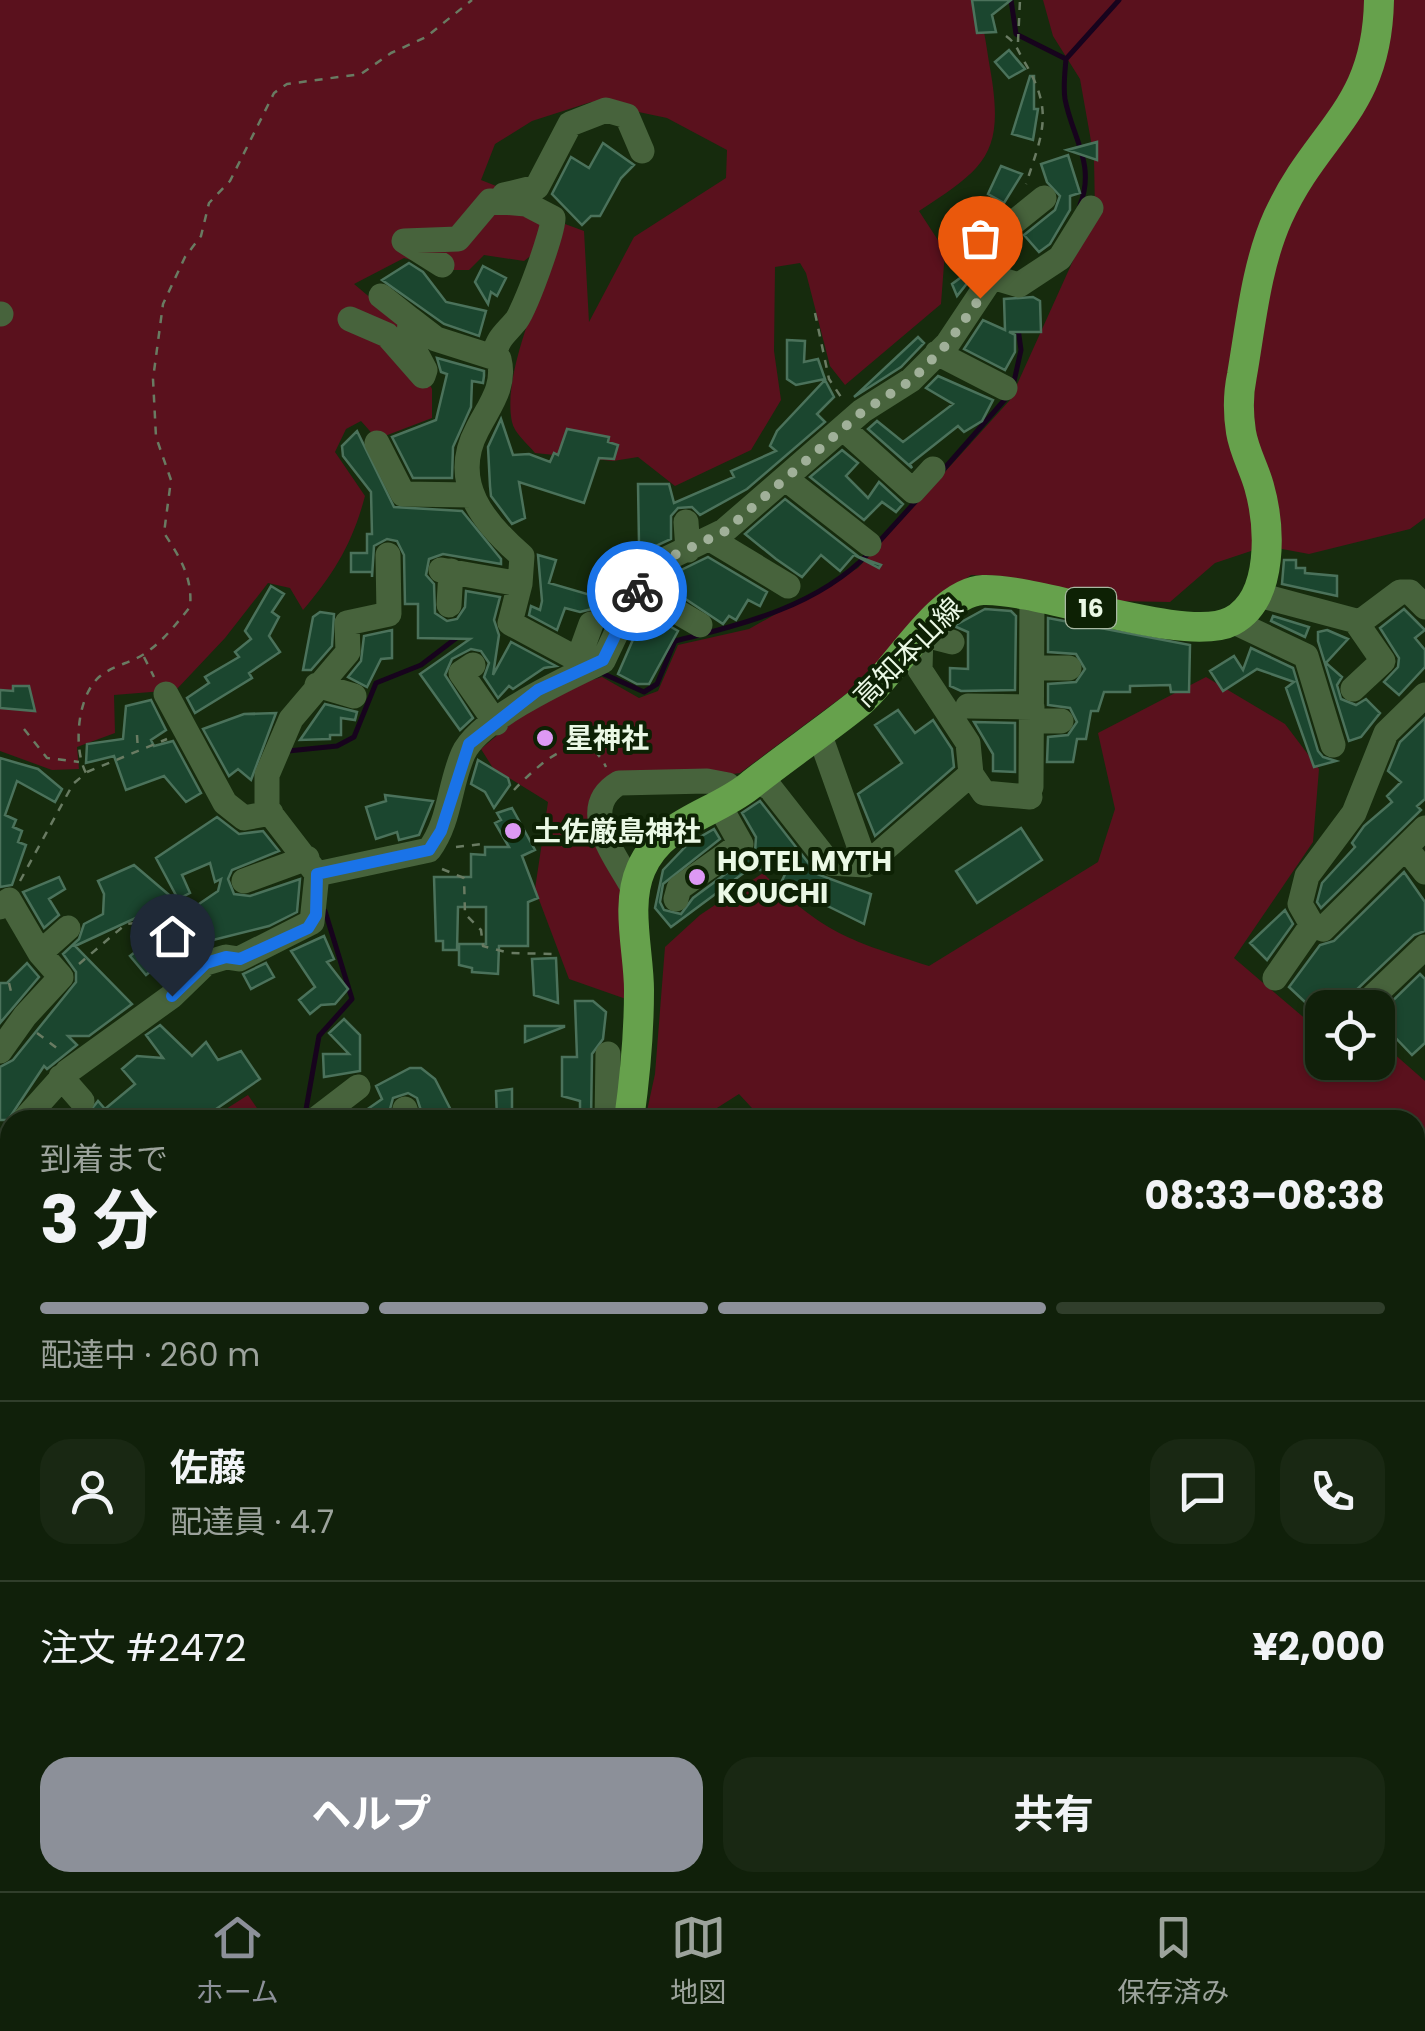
<!DOCTYPE html>
<html lang="ja">
<meta charset="utf-8">
<style>
:root{--surface:#10200a;--page:#192813;--text:#f1f3f6;--muted:#9ca39c;--line:#303e2b;--accent:#8c9099}
body{margin:0;font-family:Poppins,"Noto Sans JP",sans-serif;background:var(--page);color:var(--text);height:100vh;display:flex;flex-direction:column;font-size:38px;white-space:nowrap}
*{box-sizing:border-box;margin:0}
p{font-size:32px;color:var(--muted)}
.icon{flex:none;width:55px;height:55px;fill:none;stroke:currentColor;stroke-width:2;stroke-linecap:round;stroke-linejoin:round}
.map{position:relative;flex:1;overflow:hidden}
.sheet{position:absolute;left:0px;top:1110px;width:1425px;height:782px;display:flex;flex-direction:column;background:var(--surface);border-radius:30px 30px 0 0;box-shadow:0 2px 8px #0004,0 0 0 2px var(--line)}
.sheet>*{flex:none}
.tools{position:absolute;left:1305px;top:990px;display:grid;gap:20px}
.tools a{display:grid;place-items:center;width:90px;height:90px;border-radius:20px;background:var(--surface);box-shadow:0 2px 8px #0004,0 0 0 2px var(--line);font-size:50px}
.pin{position:absolute;display:grid;place-items:center;width:85px;height:85px;color:#fff;margin:-102px -42px;border-radius:50% 50% 50% 0;rotate:-45deg;box-shadow:0 0 10px #0007}
.pin .icon{rotate:45deg}
.courier{position:absolute;display:grid;place-items:center;width:100px;height:100px;margin:-50px;border:8px solid #1a73e8;border-radius:50%;background:#fff;color:#222;box-shadow:0 2px 12px #0007}
.overview em{font-style:normal;font-weight:700}
.overview div{display:flex;flex-direction:column-reverse}
.overview{display:flex;align-items:center;justify-content:space-between;height:170px;padding:0 40px}
h1{font-size:65px;font-weight:700;line-height:75px}
.bar{display:grid;grid-template-columns:repeat(4,1fr);gap:15px 10px;align-content:center;height:120px;padding:0 40px}
.bar i{height:12px;border-radius:8px;background:var(--line)}
.bar .on{background:var(--accent)}
.bar p{grid-column:span 4}
.line{display:flex;align-items:center;gap:25px;padding:0 40px;border-top:2px solid var(--line)}
.line div{flex:1}
.round{display:grid;place-items:center;flex:none;width:105px;height:105px;border-radius:30px;background:var(--page)}
.action{display:flex;gap:20px;margin-top:auto;padding:20px 40px}
.action a{flex:1;height:115px;border-radius:30px;background:var(--accent);color:#fff;font-size:40px;font-weight:700;line-height:115px;text-align:center}
.action a+a{background:var(--page);color:var(--text)}
.tabs{display:flex;justify-content:space-around;align-items:center;height:140px;border-top:2px solid var(--line);background:var(--surface);font-size:28px;color:var(--muted)}
.tabs a{display:grid;justify-items:center;gap:5px}
.tabs .on{color:var(--accent)}
.map>svg:first-child{display:block}
</style>
<div class="map">
<svg width="1425" height="1891" viewBox="0 0 1425 1891">
<rect width="100%" height="100%" fill="#162b0d"/>
<path fill="#5a111d" d="M0 0H975C984 22 986 45 990 68 1005 153 987 167 919 211L945 251 941 304 845 385 830 366 806 273 800 263 775 267 774 351 781 400 751 450 675 486 638 457 613 461 535 453C528 444 514 433 512 422 501 370 548 275 565 224L584 231 589 322 634 237 726 178 727 150 667 118 591 102 532 121 495 144 481 180 529 199 547 219 533 254 524 261 484 255 469 270H447L404 258 354 284 398 321 432 389V418L377 439 361 421 346 429 335 452 365 496C353 542 334 574 303 610L290 588 268 583 225 638 176 690 114 695 115 733 77 747 79 769 52 770 0 751Z
M1043 0H1425V518L1410 529 1309 554 1266 546 1215 563 1170 602 1115 601 1000 576 971 575 947 592 877 671 740 773 598 793 623 880 626 999 569 979 535 889 548 802 493 768 481 749 533 705 559 690 602 677 639 698 658 691 678 645 749 629 858 568 1010 400 1095 212 1094 158 1080 79 1053 36Z
M1206 677 1285 724 1319 769 1313 842 1234 958 1322 1033V1062H1378V1049L1384 1045 1425 1081V1870L1410 1891H1065L1064 1883 1415 1882V1120H763L739 1094 698 1120H645L655 1074 665 947 700 915 763 873C822 933 851 941 929 966L1098 862 1115 809 1098 733Z
M248 1095 265 1120H214L212 1118Z
M10 1487V1647L0 1644V1493Z
M731 1883V1882L829 1883 823 1891H738Z"/>
<g fill="none" stroke-linecap="round" stroke-linejoin="round">
<path stroke="#17031d" stroke-width="5" d="M1011 0 1016 34 1066 59C1065 72 1063 86 1065 99 1072 137 1096 164 1080 205
M1066 59 1119 0
M1013 386 1021 350 1018 328
M943 470 1008 396
M876 545 916 501
M604 674 644 692 657 684 675 641C744 624 818 606 869 553
M288 751 337 746 354 737 376 683 421 665 459 636
M305 1115 319 1036 352 999 325 911
M0 1308 10 1300
M489 1882 491 1891"/>
</g>
<path fill="#1b462f" stroke="#4b725b" stroke-width="2.5" d="M972 0H1011L992 15 996 32 977 33Z
M1009 50 1025 69 1009 78 995 62Z
M1030 76H1034V109H1038L1033 140 1012 134Z
M1097 142V160L1067 150Z
M603 143 634 165 621 178 600 216H591L582 225 552 194 571 157 589 168Z
M1068 155 1080 193 1070 196V210L1050 244 1039 252 1024 235 1055 210 1060 196 1047 182 1041 164Z
M1001 166 1022 174 1004 203 988 194Z
M970 203 988 209 983 224 965 218Z
M409 263 423 272 446 302 486 311 479 336 444 324 382 280Z
M483 266 506 278 497 296 491 292 488 304 475 282Z
M974 268 976 272 957 296 952 284Z
M1033 297 1040 301 1041 332H1009L1015 335V352L1005 370 964 349 983 320 1005 330 1004 299Z
M918 337 924 343 901 367 854 397Z
M787 340 805 341 804 362 818 359 825 379 796 385 787 379Z
M437 358 484 371V376L483 383 472 381 471 407 453 447 452 478H413L392 437 436 420 447 374 441 372Z
M938 376 993 400 982 421 964 432 958 426 910 464 912 468 868 429 877 421 903 442 953 404 926 388Z
M825 380 834 397 817 414 825 422 747 489 700 515 692 507 678 508 671 516V539L656 546 639 543 638 484H669L674 503 734 477 731 471 776 451 770 446 777 431Z
M501 419 513 455 529 454 550 462 554 453 558 455 567 429 609 437 608 442 618 445 614 459 599 458 584 503 519 482 525 518 512 524 491 496 490 486 488 447Z
M357 431 394 507 462 511 501 559V564L443 554 429 559 426 575 434 584 435 613 447 621 457 619 465 607 466 591 500 597 494 620 499 635 493 675 511 642 556 666 544 668 513 689 509 686 498 698 484 677 489 663 481 651 471 649 452 659 445 675 473 718 460 730 420 674 470 639 418 638V604H405L404 555 397 541 387 539 374 546 372 577V572H351V553H367V534H372L371 492 343 456 342 446Z
M842 450 858 463 846 476 868 498 879 482 903 504 896 512 882 502 864 520 810 477Z
M785 499 859 557 881 565 879 568 854 555 840 571 821 555 802 577 776 559 745 534Z
M612 552 643 557 625 580 606 618 596 608 580 612 565 608 557 630 529 615 531 606 540 610 542 601 538 555 556 560 549 583 597 597 603 564 610 566Z
M708 557 767 592 760 606 748 600 736 620 729 616 723 624 663 584 673 574Z
M1284 560H1296V568H1305V573L1337 576V596L1282 584Z
M271 586 284 594 272 612 279 617 269 636 280 652 249 673 252 678 195 713 187 698 209 683 205 677 239 657 235 652 251 639 245 631Z
M985 609 1011 611 1016 616 1015 690 961 691 950 686V668L968 669V632L954 626Z
M1404 609 1425 630 1415 638 1425 650V667L1399 695 1384 682 1398 667 1399 658 1380 628Z
M320 612 334 614 332 646 311 670H303L313 617Z
M645 612 678 631 649 684H637L618 674Z
M1273 616 1309 627 1305 637 1271 621Z
M1048 618 1190 645 1189 692H1171L1170 685 1130 686V692H1104L1098 711H1091L1086 739H1077L1073 762H1047L1048 737 1068 735 1077 722 1070 708 1048 705V684L1076 682 1085 669 1076 654 1048 652Z
M392 630V658L381 659 367 687 348 677 361 661 364 636Z
M1327 630 1348 639 1326 663 1342 677 1337 685 1341 699 1356 705 1366 699 1380 713 1361 737 1349 741 1318 641V632Z
M1251 648 1293 668 1318 751 1323 757 1336 761 1314 767 1286 688 1294 682 1257 669 1223 691 1210 671 1234 656 1243 670Z
M13 686H29L35 711 0 708V690L13 691Z
M151 700 166 730 151 740 154 746 173 741 201 793 186 802 164 776 126 790 114 756 86 763 87 744 123 739 126 706Z
M325 704 357 712 355 720 341 718V735H330V739L300 740Z
M898 710 915 733 933 720 952 749 954 767 875 836 858 794 902 763 875 725Z
M276 713 251 780 238 769 229 776 203 729 244 714Z
M1425 718V799L1417 806 1421 810 1321 908 1317 902 1322 883 1355 847 1352 843 1364 826 1392 802 1387 796 1401 782 1388 771 1400 742Z
M974 722 1015 723V772L993 771V754Z
M0 758 38 769 62 789 55 802 17 781 5 815 16 820 13 827 22 831 18 842 26 845 12 885 0 887Z
M478 760 508 778 510 785 494 808 485 792 471 784Z
M385 795 433 801 419 835 399 840 397 832 376 839 366 807 386 801Z
M760 801 817 874 871 894 864 924 781 883 786 872 749 869 671 927 655 908 663 870 688 844 714 829 720 839 663 884 660 902 664 910 681 914 693 898 755 852 756 837 742 813Z
M512 808 535 850 522 856 538 898 528 902V946H499L498 974 472 972V968L459 965V944H486V907H458L457 950H443V941H436L434 877H471V854L485 855V847H509L495 823 501 820 497 813Z
M217 817 239 834 263 831 279 851 232 870 228 879 234 894 250 896 300 879 297 912 269 926 209 941 199 916 181 922 177 919 218 891 221 879 215 882 210 863 182 875 190 893 178 899 156 858Z
M1021 828 1042 860 977 903 956 871Z
M134 865 175 900 75 946 132 1004 89 1036H68L77 1045 47 1069 44 1066 8 1120H0V1067L13 1060 76 982V972L63 954 79 939 84 924 103 914 104 894 98 881Z
M1404 872 1425 902V931L1414 935 1351 995 1346 1008H1322V1018L1289 987 1320 945 1334 941Z
M59 877 65 889 49 899 59 915 44 928 23 892Z
M1285 910 1293 924 1267 960 1250 943Z
M324 936 334 959 327 962 348 989 335 1004 321 1005 310 1014 299 1000 315 987 291 951Z
M152 939 169 957 146 975 130 956Z
M556 958 558 1003 534 995 532 959Z
M27 963 39 977 0 1023V983H7Z
M266 963 274 977 251 989 243 974Z
M1420 974 1425 979V1043L1412 1055 1389 1031 1385 1035 1378 1027V1015Z
M575 1001H593L606 1012 603 1039 592 1054 591 1120H580V1101L562 1096V1057H577Z
M344 1019 360 1035V1071L324 1077 323 1054H349L329 1033Z
M160 1025 192 1056 206 1042 218 1060 241 1051 260 1079 200 1120H89L86 1116 98 1101 105 1109 135 1084 122 1069 137 1056 163 1058 146 1035Z
M525 1026H564V1027L525 1042Z
M410 1068H421L435 1079 456 1120H424L417 1098 408 1093 393 1098 387 1120H352L382 1099 376 1086Z
M512 1089V1120H497L496 1091Z"/>
<g fill="none" stroke-linecap="round" stroke-linejoin="round">
<path stroke="#697b62" stroke-width="2.5" stroke-dasharray="8 8" stroke-linecap="butt" d="M1006 36C1017 44 1017 50 1024 61 1054 111 1043 132 1026 184
M1018 42 1020 0
M955 226 977 237
M815 313 829 379 843 400
M144 657 154 677
M24 729 47 758 79 762
M137 735 138 751
M87 772 167 739
M514 790C535 768 584 719 606 767
M456 847 483 844
M442 869 464 878 465 914 481 930 483 946 509 953 555 954
M20 881 73 784 86 773C73 748 77 697 99 677 113 665 132 663 147 652 164 640 177 623 190 607 193 577 179 556 164 533L171 480 156 437 153 379 163 304 185 257 201 236 209 203 230 181 274 93 287 84 361 74 391 53 426 37 472 0
M79 964 126 924 136 923
M9 983 12 996
M37 1033 58 1049
M0 1301 10 1292V1271
M0 1315 10 1306
M1415 1452 1425 1454
M0 1506 10 1501
M276 1882V1891
M619 1882 620 1891
M1374 1882 1375 1891"/>
<path stroke="#47633c" stroke-width="25" d="M504 195 537 187 570 124 606 110 627 116 642 151
M442 265 404 241 458 239 490 201 526 204 553 218C554 230 524 313 515 322 504 335 499 337 494 354
M992 277 1019 285 1060 258 1091 208
M381 296 410 319
M0 314H1
M350 319 387 335 423 376 425 370 409 340 410 319 436 339 499 359C506 387 489 406 477 430 449 483 485 524 522 556L520 584
M937 353 1005 388
M845 430 913 491 933 469
M377 443 403 494 472 495
M786 479 869 544
M686 522 688 550
M712 540 788 586
M441 570 520 584 510 623 590 666
M638 589 700 625
M1255 594 1360 622 1400 592H1410L1425 607
M449 605 451 571
M1232 621 1306 656 1333 745
M578 660 591 624
M473 665 461 673 496 723
M1032 668H1069
M317 685 354 696
M1353 689 1383 661 1356 622
M166 694 225 803 244 818 271 813
M1425 695 1386 733 1354 813 1307 876 1300 904 1312 925 1323 929 1425 828
M968 706 1032 707
M1032 721H1061
M819 733 866 865
M971 774 984 793 1030 797
M756 779 771 789 829 863 866 865 971 774 968 743 920 670 921 634 952 642
M1031 787 1032 598
M1406 848 1425 872
M317 874 429 850C450 822 449 786 463 754 479 718 570 677 603 661L633 598 653 570 664 560 724 531 862 411 911 380 948 343 992 277V256L1008 227 1044 198
M244 881 307 858
M634 890C618 859 575 809 619 783L707 781 728 785 734 795
M676 899 679 888 741 844 718 803
M0 907 9 900 40 953 61 977 25 1016 0 1051
M158 922 202 967
M40 953 68 928
M1275 978 1312 925
M1362 1007 1425 947
M61 1077 82 1101
M405 1109 408 1120
M24 1120 67 1072 172 996 206 963 226 957 239 959 312 922 317 874 267 809V775L291 719 348 652 347 623 389 614 388 555
M315 1120 358 1087
M607 1120 608 1054
M0 1143 10 1139
M0 1455 10 1449
M0 1757H10
M0 1822 10 1821
M128 1882 129 1891
M348 1882V1891
M419 1882 421 1891
M514 1882 516 1891
M548 1882 549 1891
M717 1882 719 1891
M981 1882 1002 1891
M442 1891 472 1889
M941 1891 955 1882"/>
<path stroke="#66a14c" stroke-width="30" d="M629 1120C635 1077 639 1034 639 990 639 952 625 905 641 869 661 822 712 815 748 787 784 758 823 732 859 703 893 675 938 592 983 590 1040 588 1187 645 1232 621 1275 598 1270 525 1259 486 1254 468 1244 451 1241 432 1238 413 1238 394 1242 375 1251 323 1256 266 1278 217 1318 129 1377 111 1379 0
M0 1473 10 1466"/>
</g>
<g fill="none" stroke-linecap="round" stroke-linejoin="round">
<path stroke="#a0b099" stroke-width="10" stroke-dasharray="0 18" d="M637 591 664 560 724 532 862 412 912 380 948 343 980 298"/>
<path stroke="#1a73e8" stroke-width="12" d="M172 996 206 963 226 957 240 959 308 928 316 915 317 874 429 850 441 831 469 744 538 690 603 660 637 591"/>
</g>
<g fill="#dd99f4" stroke="#0d2104" stroke-width="4">
<circle cx="545" cy="738" r="10"/>
<circle cx="513" cy="831" r="10"/>
<circle cx="697" cy="877" r="10"/>
</g>
<g text-anchor="middle" stroke-width="8" stroke-linejoin="round" paint-order="stroke">
<rect fill="#0d2104" stroke="#a8b8a2" stroke-width="2.5" x="1066" y="588" width="50" height="40" rx="8"/>
<g font-size="25" font-weight="bold" fill="#eaf8e5">
<text x="1091" y="617">16</text>
</g>
<g font-size="28" fill="#eaf8e5" stroke="#0d2104">
<text transform="translate(908 652) rotate(-45)" y="10">高知本山線</text>
</g>
<g font-size="28" font-weight="bold" fill="#eaf8e5" stroke="#0d2104" text-anchor="start">
<text x="565" y="748">星神社</text>
<text x="533" y="841">土佐厳島神社</text>
<text x="717" y="871">HOTEL MYTH<tspan x="717" dy="32">KOUCHI</tspan></text>
</g>
</g>
</svg>
<div class="tools">
<a><svg class="icon" aria-label="locate" viewBox="0 0 24 24"><circle cx="12" cy="12" r="6"/><path d="M12 2v4M12 18v4M2 12h4M18 12h4"/></svg></a>
</div>
<div class="pin" style="left:980px;top:298px;background:#ea580c"><svg class="icon" aria-label="bag" viewBox="0 0 24 24"><path d="M5 8h14l-1 12H6zM9 8a3 3 0 0 1 6 0"/></svg></div>
<div class="pin" style="left:172px;top:996px;background:#1f2937"><svg class="icon" aria-label="home" viewBox="0 0 24 24"><path d="M3 11l9-7 9 7M6 9v11h12V9"/></svg></div>
<div class="courier" style="left:637px;top:591px"><svg class="icon" aria-label="bike" viewBox="0 0 24 24"><circle cx="6" cy="16" r="4"/><circle cx="18" cy="16" r="4"/><path d="M6 16l4-8h5l3 8M10 8l3 8H6M13 5h3"/></svg></div>
<section class="sheet">
<div class="overview"><div><h1>3 分</h1><p>到着まで</p></div><em>08:33–08:38</em></div>
<div class="bar"><i class="on"></i><i class="on"></i><i class="on"></i><i></i><p>配達中 · 260 m</p></div>
<div class="line" style="height:180px"><a class="round"><svg class="icon" aria-label="person" viewBox="0 0 24 24"><circle cx="12" cy="8" r="4"/><path d="M4 21q1-7 8-7t8 7"/></svg></a><div><b>佐藤</b><p>配達員 · 4.7</p></div><a class="round"><svg class="icon" aria-label="chat" viewBox="0 0 24 24"><path d="M4 5h16v11H9l-5 4z"/></svg></a><a class="round"><svg class="icon" aria-label="phone" viewBox="0 0 24 24"><path d="M5 4h4l2 5-3 2q2 4 5 5l2-3 5 2v4C11 20 4 13 5 4z"/></svg></a></div>
<div class="line" style="height:130px"><div>注文 #2472</div><b>¥2,000</b></div>
<div class="action"><a>ヘルプ</a><a>共有</a></div>
</section>
</div>
<nav class="tabs">
<a class="on"><svg class="icon" aria-label="home" viewBox="0 0 24 24"><path d="M3 11l9-7 9 7M6 9v11h12V9"/></svg>ホーム</a>
<a><svg class="icon" aria-label="map" viewBox="0 0 24 24"><path d="M3 6l6-2 6 2 6-2v14l-6 2-6-2-6 2zM9 4v14M15 6v14"/></svg>地図</a>
<a><svg class="icon" aria-label="saved" viewBox="0 0 24 24"><path d="M7 4h10v16l-5-4-5 4z"/></svg>保存済み</a>
</nav>
